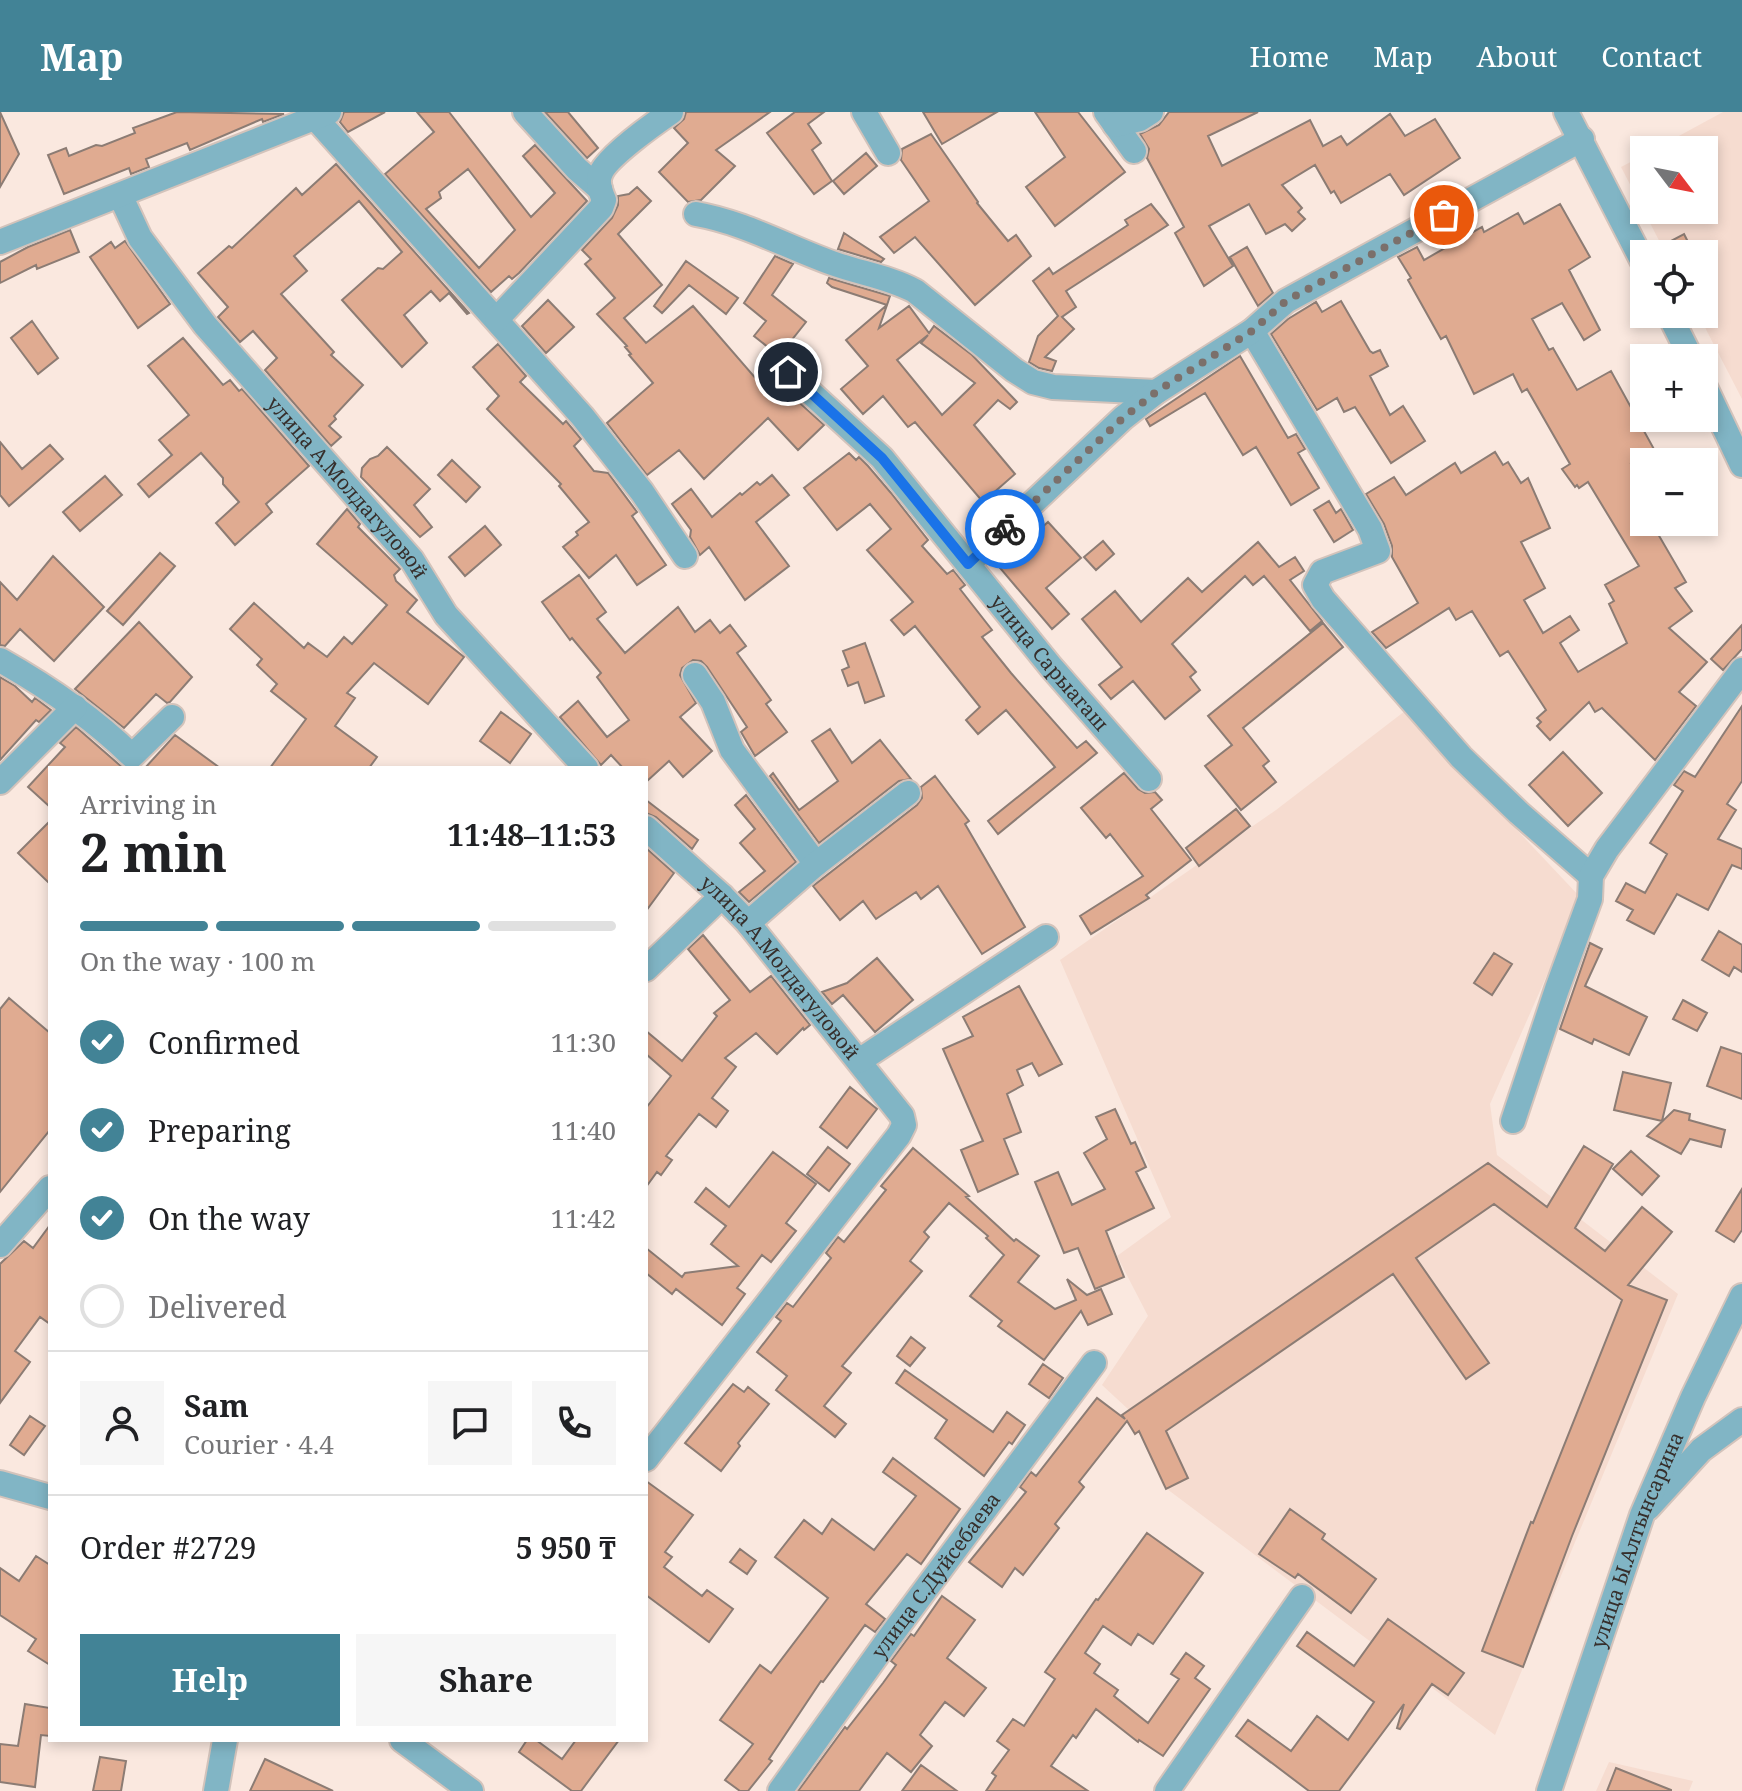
<!DOCTYPE html>
<meta charset="utf-8">
<style>
:root{--surface:#fff;--page:#f6f6f6;--text:#202124;--muted:#757577;--line:#e0e0e0;--accent:#428396}
body{margin:0;font-family:"Noto Serif",serif;background:var(--page);color:var(--text);height:100vh;display:flex;flex-direction:column;font-size:30px;white-space:nowrap}
*{box-sizing:border-box;margin:0}
p{font-size:26px;color:var(--muted)}
.icon{flex:none;width:44px;height:44px;fill:none;stroke:currentColor;stroke-width:2;stroke-linecap:round;stroke-linejoin:round}
.map{position:relative;flex:1;overflow:hidden}
.side{position:absolute;left:48px;top:654px;width:600px;height:976px;display:flex;flex-direction:column;background:var(--surface);border-radius:0px;box-shadow:0 4px 12px #0003}
.side>*{flex:none}
.needle{width:52px;rotate:122deg}
.tools{position:absolute;left:1630px;top:24px;display:grid;gap:16px}
.tools a{display:grid;place-items:center;width:88px;height:88px;border-radius:0px;background:var(--surface);box-shadow:0 4px 12px #0003;font-size:40px}
.pin{position:absolute;display:grid;place-items:center;width:68px;height:68px;color:#fff;margin:-34px;border:4px solid #fff;border-radius:50%;box-shadow:0 2px 8px #0007}
.courier{position:absolute;display:grid;place-items:center;width:80px;height:80px;margin:-40px;border:6px solid #1a73e8;border-radius:50%;background:#fff;color:#222;box-shadow:0 2px 10px #0007}
.headline em{font-style:normal;font-weight:700}
.headline div{display:flex;flex-direction:column-reverse}
.headline{display:flex;align-items:center;justify-content:space-between;height:136px;padding:0 32px}
h1{font-size:52px;font-weight:700;line-height:60px}
.bar{display:grid;grid-template-columns:repeat(4,1fr);gap:12px 8px;align-content:center;height:96px;padding:0 32px}
.bar i{height:10px;border-radius:6px;background:var(--line)}
.bar .active{background:var(--accent)}
.bar p{grid-column:span 4}
.line{display:flex;align-items:center;gap:20px;padding:0 32px;border-top:2px solid var(--line)}
.line div{flex:1}
.round{display:grid;place-items:center;flex:none;width:84px;height:84px;border-radius:0px;background:var(--page)}
ol{padding:0 32px;list-style:none}
li{display:flex;align-items:center;gap:24px;height:88px}
li p{margin-inline-start:auto}
li .icon{padding:8px;border-radius:50%;background:var(--accent);color:#fff;stroke-width:4}
li:last-child{color:var(--muted)}
li i{width:44px;height:44px;border:4px solid var(--line);border-radius:50%}
.cta{display:flex;gap:16px;margin-top:auto;padding:16px 32px}
.cta a{flex:1;height:92px;border-radius:0px;background:var(--accent);color:#fff;font-size:32px;font-weight:700;line-height:92px;text-align:center}
.cta a+a{background:var(--page);color:var(--text)}
header{display:flex;align-items:center;gap:48px;box-sizing:border-box;height:112px;padding:0 40px;background:var(--accent);color:#fff}
header strong{font-size:38px}
nav{display:flex;gap:44px;margin-inline-start:auto;font-size:28px}
.map>svg:first-child{display:block}
</style>
<header>
<strong>Map</strong>
<nav><a>Home</a><a>Map</a><a>About</a><a>Contact</a></nav>
</header>
<div class="map">
<svg width="1742" height="1679" viewBox="0 0 1742 1679">
<rect width="100%" height="100%" fill="#fae8df"/>
<path fill="#f6dcd0" d="M1723 0H1742V287L1698 202H1704V142H1666L1621 55 1644 43V98H1704V38H1653Z
M1405 599 1581 786 1490 992 1497 1043 1678 1182 1495 1623 1163 1374 1129 1298 1102 1273 1148 1204 1117 1144 1171 1105 1060 848 1276 698Z
M1609 1650 1693 1669 1689 1679H1596Z"/>
<path fill="#e0ab91" stroke="#8c7c74" stroke-width="2" fill-rule="evenodd" d="M0 0 19 42 0 75Z
M177 0 284 2 263 10 262 7 190 38 187 31 146 47 149 55 131 62 129 56 64 82 48 43 66 36 69 44 96 33 102 34 135 21 133 16Z
M344 0H385L348 20 340 10Z
M417 0H449L531 105 555 81 523 44 535 33 587 89 519 161 512 167 509 164 491 180 385 62 434 20ZM468 57 515 118 479 156 426 97 441 86 439 80Z
M545 0H568L598 36 587 46Z
M686 0H770L716 38 735 54 701 88 688 90 659 60 688 31 674 16 684 7Z
M795 0H824L808 12 821 31 812 38 832 69 814 82 767 21Z
M923 0H997L942 32Z
M1035 0H1078L1125 60 1055 114 1026 75 1065 45Z
M1169 0H1258L1208 24 1222 54 1310 8 1323 34 1341 24 1347 33 1390 2 1405 24 1435 7 1460 46 1404 83 1390 62 1341 91 1334 79 1331 81 1315 53 1282 73 1302 96 1298 100 1305 107 1292 119 1285 112 1266 122 1249 92 1209 114 1233 154 1204 174 1175 121 1184 115 1147 46 1149 37 1140 22 1159 13Z
M931 22 978 90 977 91 1008 129 1016 123 1031 144 975 193 915 125 894 141 880 125 929 89 901 48 902 37Z
M866 41 877 54 844 82 833 69Z
M336 52 469 201 467 202 449 181 440 189 431 179 404 203 427 231 402 255 342 188 378 156 383 157 402 140 359 89 294 144 307 159 281 182 334 240 331 243 363 273 334 304 336 307 329 314 341 325 331 334 265 258 277 246 253 219 240 230 218 205 228 195 198 161 229 134 232 136 296 76 302 83Z
M637 75 651 89 618 122 662 173 624 206 646 231 693 194 770 283 781 274 824 313 798 338 768 306 704 367 679 338 647 363 607 311 653 271 629 243 631 242 625 235 627 234 597 202 615 186 585 152 591 147 582 138 612 106 618 93V84L629 82Z
M1151 92 1168 113 1066 179 1076 195 1062 205 1074 217 1045 245 1056 249 1052 259 1039 256 1029 250 1038 224 1058 204 1033 169 1049 156 1053 162 1128 113 1125 108Z
M1560 92 1590 145 1569 158 1600 218 1584 228 1562 191 1532 207 1549 238 1553 236 1577 278 1611 259 1655 339 1631 352 1644 374V410H1651L1686 470 1675 476 1692 499 1669 516 1707 550 1679 580 1696 594 1655 648 1602 596 1595 600 1589 590 1550 628 1537 614 1541 610 1537 606 1546 598 1508 539 1500 544 1472 499 1456 508 1449 496 1386 536 1372 520 1418 491 1392 445V434L1384 412 1366 382 1394 365 1406 383 1455 351 1461 361 1495 340 1503 353 1508 350 1521 371 1528 366 1550 416 1521 430 1545 476 1524 488 1543 521 1570 504 1579 518 1560 531 1578 560 1627 531 1609 492 1614 489 1605 473 1639 454 1588 370 1579 376 1577 373 1575 375 1562 357 1570 352 1527 277 1522 280 1513 262 1474 282 1446 224 1441 227 1408 168 1411 166 1398 145 1417 135 1424 148 1482 115 1484 120 1518 101 1524 112Z
M70 118 79 140 37 157 36 153 0 171V150L28 135Z
M844 121 853 127 884 147 881 150 838 137Z
M1684 122 1694 142H1656L1654 138Z
M125 129 170 192 138 216 90 145 111 130 115 136Z
M1247 135 1273 181 1258 194 1230 145Z
M775 144 793 152 772 183 806 210 779 244 754 224 766 209 744 191Z
M686 149 738 186 726 202 689 173 662 201 654 194Z
M829 166 890 184 887 193 832 175 827 171Z
M548 188 574 215 546 241 522 214Z
M1341 189 1370 239 1373 241 1380 238 1388 254 1370 264 1390 303 1403 294 1425 329 1391 351 1355 295 1344 300 1337 286 1317 298 1271 222 1288 207 1316 190 1322 200Z
M887 193 879 216 909 194 929 221 934 214 972 243 1017 290 1010 297 998 288 974 313 1015 362 983 390 915 310 908 315 883 284 863 302 841 277 868 254 846 228ZM928 223 921 231 975 271 942 303 897 248Z
M32 209 58 246 38 262 11 226Z
M183 226 223 273 230 268 239 279 242 277 309 354 266 392 272 400 235 433 216 411 239 390 223 372V366L201 341 149 385 138 372 172 343 159 328 189 303 148 254Z
M498 232 526 264 520 270 563 312 566 309 581 327 574 334 594 359 608 361 637 400 632 404 666 453 637 473 616 443 589 466 563 435 578 423 576 420 589 410 559 374 561 372 487 297 499 284 473 255Z
M1240 244 1288 326 1296 322 1305 337 1298 341 1319 376 1291 393 1256 335 1243 343 1205 281 1150 314 1146 307Z
M0 330 22 357 50 333 63 347 9 394 0 383Z
M387 335 430 377 414 393 432 415 420 425 361 365 362 356 370 347 378 344Z
M849 341 856 348 859 345 868 354 891 381 928 428 922 434 947 462 953 458 965 473 960 477 992 518 982 525 1011 561 1077 636 1086 629 1097 641 998 722 988 709 1055 655 1006 598 978 622 966 608 980 595 915 514 904 523 891 508 913 490 867 438 891 417 870 392 837 418 804 376Z
M452 348 480 375 466 390 438 363Z
M772 363 789 383 756 410 789 454 745 488 709 435 700 443 690 425 691 418 672 392 691 377 712 405 740 381 742 383 757 370 760 373Z
M105 364 122 383 80 419 63 400Z
M1329 389 1336 401 1341 397 1353 418 1334 430 1314 398Z
M347 397 360 412 358 415 400 457 394 463 396 469 417 488 407 500 464 545 428 592 374 551 347 581 355 586 335 614 377 645 369 656H270L306 607 271 579 277 572 257 553 262 547 230 517 254 491 304 536 308 531 327 545 344 525 352 532 387 493 317 432Z
M1048 410 1081 446 1046 476 1069 502 1052 517 1000 456 1033 429 1030 426Z
M485 414 501 433 465 464 449 445Z
M1103 429 1114 442 1096 458 1084 445Z
M1258 430 1279 455 1295 445 1304 459 1290 468 1322 509 1310 519 1264 464 1253 473 1245 464 1172 532 1196 560 1190 565 1200 578 1165 607 1133 569 1111 587 1099 573 1122 555 1082 507 1115 479 1141 510 1188 466 1202 480Z
M160 441 175 454 123 513 107 499Z
M53 444 104 495 54 549 20 517 5 534 0 533V470L17 488Z
M579 463 606 500 597 507 625 541 678 495 695 520 710 508 720 521 730 513 746 534 737 541 771 588 766 592 787 620 755 644 741 620 747 615 707 555 701 549 693 548 682 556 680 563 696 591 680 605 712 639 683 665 669 649 646 670V656H623L611 643 601 653 560 605 578 589 607 625 629 608 597 565 601 561 572 526 570 528 542 490Z
M139 510 192 565 170 590 167 591 156 582 124 616 75 577Z
M1323 511 1343 535 1243 616 1269 649 1263 654 1276 670 1241 698 1205 654 1232 633 1208 604Z
M1742 513V537L1723 558 1711 547Z
M865 531 884 584 865 591 858 570 848 574 842 558 849 555 843 539Z
M0 565 15 574 32 590 35 586 51 598 39 610 36 608 0 648Z
M1742 594V669L1727 692 1736 698 1718 727 1742 737V757L1732 753 1708 798 1677 782 1654 822 1627 808 1633 798 1616 789 1626 771 1645 781 1667 742 1650 731 1683 679 1674 673 1684 659 1695 665Z
M501 600 531 622 510 651 480 629Z
M76 615 123 656H50V695L28 675 65 635 60 631Z
M830 617 852 651 880 628 911 667 899 669 819 731 770 664 773 661 799 698 838 669 812 629Z
M175 623 220 656H145Z
M1563 640 1602 681 1568 714 1529 673Z
M1124 661 1138 677 1145 681 1155 680 1162 688 1151 697 1191 748 1146 783 1149 786 1091 822 1080 804 1143 764 1110 722 1106 726 1081 696Z
M935 664 969 709 965 712 1025 815 982 842 938 774 921 787 916 780 876 807 863 789 840 808 813 774 917 693 922 686 921 675Z
M746 683 796 750 749 790 739 780 765 759 740 731 755 717 735 693Z
M646 688 698 728 692 737 656 705 646 701Z
M1236 697 1250 714 1199 754 1186 736Z
M50 709V772L18 741Z
M646 736 674 761 646 799Z
M1719 819 1742 833V860L1734 855 1729 864 1702 848Z
M703 823 750 880 771 864 810 913 804 918 803 916 777 942 756 921 725 946 736 955 712 986 728 999 716 1015 699 1002 666 1044 672 1048 661 1063 657 1060 646 1075V996L671 964 646 942V919L682 949 717 904 714 901 730 888 688 837Z
M1590 831 1602 837 1585 874 1647 905 1629 943 1594 927 1592 932 1560 917Z
M1494 841 1512 852 1492 883 1474 871Z
M877 846 913 888 875 920 843 883 832 892 822 880 847 871Z
M1019 874 1062 952 1039 964 1032 951 1017 958 1023 973 1007 982 1021 1020 1004 1027 1018 1062 978 1080 961 1038 983 1029 943 937 973 924 963 905Z
M9 886 50 921V1018L0 1080V897Z
M1683 888 1707 901 1697 919 1673 907Z
M1721 935 1742 942V987L1707 974Z
M1623 960 1671 971 1662 1009 1614 998Z
M850 975 877 997 847 1036 820 1015Z
M1115 997 1131 1032 1135 1030 1146 1055 1136 1060 1154 1096 1106 1119 1124 1165 1095 1177 1078 1136 1064 1141 1035 1070 1058 1060 1072 1093 1105 1077 1084 1041 1107 1027 1096 1005Z
M1674 998 1690 1002 1689 1008 1725 1018 1721 1035 1690 1027 1681 1042 1647 1024Z
M1584 1034 1613 1052 1575 1116 1605 1139 1642 1095 1672 1120 1628 1173 1667 1188 1572 1424 1523 1555 1482 1539 1531 1410 1533 1411 1622 1188 1494 1092 1416 1146 1489 1251 1466 1267 1393 1162 1166 1319 1188 1366 1166 1377 1139 1319 1135 1322 1127 1309 1079 1370 1084 1375 1055 1412 1059 1416 1023 1463 1015 1456 1002 1475 969 1450 1026 1380 1020 1375 1031 1360 1036 1364 1097 1286 1125 1307 1122 1303 1488 1051 1547 1095Z
M828 1035 850 1052 829 1079 807 1062Z
M913 1036 969 1084 966 1085 1014 1129 1016 1127 1039 1144 1018 1170 1055 1197 1076 1188 1067 1167 1087 1183 1101 1177 1112 1202 1088 1213 1081 1199 1044 1248 998 1214 1002 1209 970 1184 1004 1143 986 1126 988 1124 949 1091 924 1120 929 1125 910 1149 922 1159 842 1254 851 1261 824 1294 846 1312 835 1325 776 1278 787 1264 757 1240 781 1209 776 1205 787 1191 793 1195 831 1146 826 1141 838 1125 844 1130 886 1078 881 1074Z
M1631 1039 1659 1064 1642 1083 1613 1057Z
M773 1040 816 1072 786 1111 796 1119 771 1150 762 1143 737 1176 745 1182 722 1213 676 1177 672 1182 646 1161V1136L682 1165 685 1161 738 1154 711 1132 726 1114 695 1090 706 1076 729 1095Z
M1742 1077V1118L1734 1130 1716 1119Z
M50 1113V1212L40 1205 15 1239 30 1250 0 1291V1152L24 1129 33 1136Z
M911 1225 925 1236 910 1254 897 1244Z
M1043 1252 1063 1266 1049 1286 1029 1272Z
M905 1258 993 1320 1007 1300 1025 1313 1012 1332 1009 1330 984 1364 935 1326 947 1308 896 1271Z
M733 1272 744 1280 748 1275 769 1292 738 1331 740 1334 721 1359 685 1331Z
M30 1304 45 1314 24 1343 10 1333Z
M893 1346 960 1397 921 1452 907 1442 866 1492 885 1507 875 1520 865 1513 823 1570 821 1569 769 1647 772 1649 748 1679H740L725 1668 753 1632 720 1608 760 1553 771 1561 828 1486 775 1445 804 1408 822 1422 832 1407 874 1438 916 1384 883 1360Z
M646 1369 693 1403 665 1440 672 1445 664 1455 702 1484 707 1478 733 1497 709 1530 646 1483Z
M1290 1397 1325 1422 1322 1427 1376 1467 1351 1501 1298 1462 1295 1466 1259 1442Z
M1147 1421 1203 1461 1153 1532 1138 1522 1131 1533 1103 1514 1085 1541 1100 1552 1094 1561 1118 1578 1114 1584 1148 1611 1179 1567 1171 1562 1186 1541 1204 1554 1195 1566 1210 1577 1163 1644 1139 1628 1138 1630 1096 1597 1076 1626 1073 1623 1051 1654 1088 1679H986L996 1664 992 1661 1009 1638 997 1629 1013 1607 1024 1614 1055 1567 1045 1560 1096 1487 1098 1488Z
M740 1437 756 1449 747 1462 730 1450Z
M36 1444 50 1453V1553L28 1539 36 1527 0 1503V1456L19 1469Z
M942 1484 975 1508 947 1546 986 1576 964 1604 945 1590 920 1623 932 1634 911 1660 887 1641 859 1679H798L845 1615 847 1617 883 1571 896 1553 891 1549 911 1522 914 1524Z
M1388 1507 1464 1561 1448 1583 1432 1572 1400 1617 1397 1616 1404 1592 1339 1679H1309L1236 1624 1248 1608 1291 1639 1317 1604 1348 1628 1374 1590 1297 1534 1307 1520 1354 1554Z
M25 1592 50 1596V1624L41 1623 35 1675 0 1670V1632L18 1634Z
M527 1628H536L562 1647 576 1628H619L581 1679H572L519 1640Z
M100 1645 126 1649 121 1679H93Z
M265 1647 333 1679H250Z
M921 1653 957 1679H902Z
M1616 1656 1671 1678V1679H1607Z"/>
<g fill="none" stroke-linecap="round" stroke-linejoin="round">
<defs>
<g id="minor">
<path d="M310 0 582 304 642 380 685 444"/>
<path d="M525 0 577 57 600 77"/>
<path d="M864 0 888 41"/>
<path d="M1106 0 1134 39"/>
<path d="M1115 13 1140 7 1151 0"/>
<path id="s1" d="M121 85 140 126 205 213 412 448 446 503 586 656"/>
<path d="M696 102C743 110 787 135 832 151 859 161 889 165 915 179L1014 258 1033 270 1053 275 1156 280"/>
<path d="M0 130 329 0"/>
<path d="M497 207 601 96 604 88C601 81 597 71 600 63 605 46 655 11 671 0"/>
<path d="M1252 219 1370 417 1378 439 1322 460 1315 473 1323 487 1461 645 1519 701 1591 764"/>
<path id="s2" d="M788 260 882 346 1051 555 1149 667"/>
<path d="M968 452 1123 306 1156 280 1252 219 1286 189 1582 27"/>
<path d="M0 548C48 575 92 605 132 644L172 605"/>
<path d="M695 563 713 590 732 638 816 752"/>
<path d="M0 670 75 595"/>
<path id="s3" d="M646 716 722 784 748 811 902 1004 904 1013 899 1023 646 1347"/>
<path d="M748 811 816 752 908 681"/>
<path d="M646 857 722 784"/>
<path d="M859 949 1046 825"/>
<path d="M1513 1009 1557 877 1590 787 1591 764 1607 737 1742 558"/>
<path d="M0 1133 50 1076"/>
<path d="M1648 1396 1701 1338 1742 1308"/>
<path d="M216 1679 225 1628"/>
<path id="s4" d="M780 1679 890 1525 1094 1251"/>
<path d="M1167 1679 1302 1485"/>
</g>
<g id="tertiary">
<path d="M1566 0 1644 152"/>
<path d="M1669 202 1691 246"/>
<path d="M1704 273 1742 353"/>
<path d="M0 1371 50 1385"/>
<path d="M402 1628 471 1679"/>
<path id="s5" d="M1549 1679 1642 1403 1693 1285 1742 1184"/>
</g>
</defs>
<use href="#minor" stroke="#d3c3bb" stroke-width="28"/>
<use href="#tertiary" stroke="#d3c3bb" stroke-width="28"/>
<use href="#minor" stroke="#81b5c5" stroke-width="24"/>
<use href="#tertiary" stroke="#81b5c5" stroke-width="24"/>
</g>
<g fill="none" stroke-linecap="round" stroke-linejoin="round">
<path stroke="#7b706b" stroke-width="8" stroke-dasharray="0 14.4" d="M1005 417 1123 306 1156 280 1252 219 1286 189 1444 103"/>
<path stroke="#1a73e8" stroke-width="10" d="M788 260 882 346 968 452 1005 417"/>
</g>
<g text-anchor="middle" stroke-width="6" stroke-linejoin="round" paint-order="stroke">
<g font-size="20" fill="#362f2c" stroke="#fae8df">
<text dy="7" stroke="none"><textPath href="#s1" startOffset="370">улица А.Молдагуловой</textPath></text>
<text dy="7" stroke="none"><textPath href="#s2" startOffset="392">улица Сарыагаш</textPath></text>
<text dy="7" stroke="none"><textPath href="#s3" startOffset="194">улица А.Молдагуловой</textPath></text>
<text dy="7" stroke="none"><textPath href="#s5" startOffset="266">улица Ы.Алтынсарина</textPath></text>
<text dy="7" stroke="none"><textPath href="#s4" startOffset="266">улица С.Дуйсебаева</textPath></text>
</g>
</g>
</svg>
<div class="tools">
<a><svg class="needle" viewBox="-14 -14 28 28"><path d="M0-13l5 13h-10z" fill="#e53935"/><path d="M0 13l5-13h-10z" fill="#757577"/></svg></a>
<a><svg class="icon" aria-label="locate" viewBox="0 0 24 24"><circle cx="12" cy="12" r="6"/><path d="M12 2v4M12 18v4M2 12h4M18 12h4"/></svg></a>
<a>+</a>
<a>−</a>
</div>
<div class="pin" style="left:1444px;top:103px;background:#ea580c"><svg class="icon" aria-label="bag" viewBox="0 0 24 24"><path d="M5 8h14l-1 12H6zM9 8a3 3 0 0 1 6 0"/></svg></div>
<div class="pin" style="left:788px;top:260px;background:#1f2937"><svg class="icon" aria-label="home" viewBox="0 0 24 24"><path d="M3 11l9-7 9 7M6 9v11h12V9"/></svg></div>
<div class="courier" style="left:1005px;top:417px"><svg class="icon" aria-label="bike" viewBox="0 0 24 24"><circle cx="6" cy="16" r="4"/><circle cx="18" cy="16" r="4"/><path d="M6 16l4-8h5l3 8M10 8l3 8H6M13 5h3"/></svg></div>
<section class="side">
<div class="headline"><div><h1>2 min</h1><p>Arriving in</p></div><em>11:48–11:53</em></div>
<div class="bar"><i class="active"></i><i class="active"></i><i class="active"></i><i></i><p>On the way · 100 m</p></div>
<ol>
<li><svg class="icon" aria-label="check" viewBox="0 0 24 24"><path d="M5 12l5 5 9-10"/></svg>Confirmed<p>11:30</p></li>
<li><svg class="icon" aria-label="check" viewBox="0 0 24 24"><path d="M5 12l5 5 9-10"/></svg>Preparing<p>11:40</p></li>
<li><svg class="icon" aria-label="check" viewBox="0 0 24 24"><path d="M5 12l5 5 9-10"/></svg>On the way<p>11:42</p></li>
<li><i></i>Delivered</li>
</ol>
<div class="line" style="height:144px"><a class="round"><svg class="icon" aria-label="person" viewBox="0 0 24 24"><circle cx="12" cy="8" r="4"/><path d="M4 21q1-7 8-7t8 7"/></svg></a><div><b>Sam</b><p>Courier · 4.4</p></div><a class="round"><svg class="icon" aria-label="chat" viewBox="0 0 24 24"><path d="M4 5h16v11H9l-5 4z"/></svg></a><a class="round"><svg class="icon" aria-label="phone" viewBox="0 0 24 24"><path d="M5 4h4l2 5-3 2q2 4 5 5l2-3 5 2v4C11 20 4 13 5 4z"/></svg></a></div>
<div class="line" style="height:104px"><div>Order #2729</div><b>5 950 ₸</b></div>
<div class="cta"><a>Help</a><a>Share</a></div>
</section>
</div>
